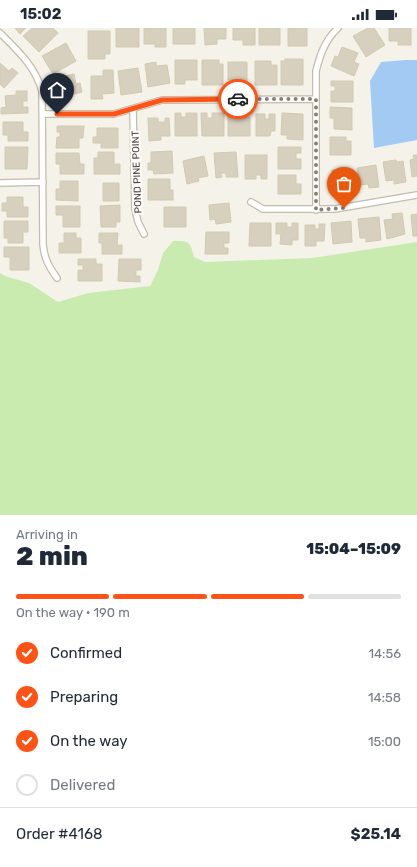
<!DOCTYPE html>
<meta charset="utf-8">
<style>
:root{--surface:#fff;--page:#f2f2f3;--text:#1f2937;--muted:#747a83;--line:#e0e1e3;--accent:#ff5316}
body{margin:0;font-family:Rubik,sans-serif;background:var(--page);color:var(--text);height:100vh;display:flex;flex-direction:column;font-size:15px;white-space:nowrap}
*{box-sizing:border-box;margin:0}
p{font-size:13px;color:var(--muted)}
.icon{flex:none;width:22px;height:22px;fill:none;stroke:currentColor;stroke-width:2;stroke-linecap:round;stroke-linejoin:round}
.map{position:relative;height:487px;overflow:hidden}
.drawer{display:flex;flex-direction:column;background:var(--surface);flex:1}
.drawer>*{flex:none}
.pin{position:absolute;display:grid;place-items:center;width:34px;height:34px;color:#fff;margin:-41px -17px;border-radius:50% 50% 50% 0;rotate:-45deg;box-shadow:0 0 4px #0007}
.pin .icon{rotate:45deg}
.courier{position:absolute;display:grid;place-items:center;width:40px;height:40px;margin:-20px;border:3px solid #ff5316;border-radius:50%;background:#fff;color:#222;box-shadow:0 1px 5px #0007}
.overview em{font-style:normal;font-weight:800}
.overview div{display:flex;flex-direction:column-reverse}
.overview{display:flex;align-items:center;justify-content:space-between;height:68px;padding:0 16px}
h1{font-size:26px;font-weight:800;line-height:30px}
.bar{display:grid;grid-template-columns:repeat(4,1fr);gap:6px 4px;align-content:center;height:48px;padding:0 16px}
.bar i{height:5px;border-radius:3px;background:var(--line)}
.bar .selected{background:var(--accent)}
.bar p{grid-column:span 4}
.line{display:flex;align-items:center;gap:10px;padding:0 16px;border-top:1px solid var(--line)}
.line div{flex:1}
ol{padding:0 16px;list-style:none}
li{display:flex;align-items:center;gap:12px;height:44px}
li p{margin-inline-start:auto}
li .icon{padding:4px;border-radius:50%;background:var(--accent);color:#fff;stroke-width:4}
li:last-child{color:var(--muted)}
li i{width:22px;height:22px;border:2px solid var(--line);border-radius:50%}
.status{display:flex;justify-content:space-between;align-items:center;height:28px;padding:0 20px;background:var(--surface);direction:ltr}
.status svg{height:11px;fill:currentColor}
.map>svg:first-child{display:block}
</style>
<div class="status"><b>15:02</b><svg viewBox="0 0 49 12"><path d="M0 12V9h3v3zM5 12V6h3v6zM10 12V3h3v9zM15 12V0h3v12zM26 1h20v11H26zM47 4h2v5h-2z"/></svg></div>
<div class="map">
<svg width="417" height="487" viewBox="0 0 417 487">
<rect width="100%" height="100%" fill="#f5f3e9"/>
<path fill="#caebb0" d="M173 213C190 213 190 213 194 229L205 234 312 230 417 214V487H0V245L5 248 29 255 58 274 88 265 150 258 158 242 163 225Z"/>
<path fill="#a3caf3" d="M405 32H417V112L374 120 370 53 381 34Z"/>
<path fill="#d7d0be" stroke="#d2c9b0" d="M15 0H26L20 6Z
M32 0H53L58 5 39 24 23 8Z
M116 0H139V19H116Z
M144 0H166V19H155V16H144Z
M173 0H195V16H173Z
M204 0H226V11H217V16L205 17Z
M233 0H255V17H243V12H233Z
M259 0H280V17H259Z
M288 0H307V18H288Z
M368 0H374L385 17 366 29 353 8Z
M389 0H411V17H398V13H389Z
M88 3H110V26H105V31H88Z
M66 15 76 33 53 46 42 28Z
M342 19 358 25 354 34 359 36 354 48 331 38 335 28 338 29Z
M285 31H303V57H281V33H285Z
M175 32H197V52H185V56H175Z
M202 32H219V36H223V57H202Z
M255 33H271V37H277V57H255Z
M156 34V38L167 37 170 55 148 59 145 36Z
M228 34H247V57H237V52H228Z
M0 35 9 43 12 40 18 45 4 60 0 56Z
M138 40 142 64 121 67 118 43Z
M103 42H113L114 65 102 66 103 71H91V48H103Z
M74 46 76 56 80 55 82 64 59 70 53 51Z
M331 53H353V74H331V63H335V58H331Z
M16 63H27V73H23V79H28V85L1 86V80L6 79 5 68 16 67Z
M330 79 352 80V102L334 101V90H330Z
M175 85H181V89H186V85H197V108H175Z
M201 85H207V90H212V85H224V108H202Z
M228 85H239V89H250V108H228Z
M282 85 303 86V112L287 111V107H281Z
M256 86H265V91H269V86H275V103H271L270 108H256Z
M148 90H158V94H165V90H169L170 108H161V112L149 113Z
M3 94H23V104H28V113H8V107H3Z
M57 98H84L83 110H79V120H56L57 109H60V104H57Z
M97 100H118V120H101V115H93V109H97Z
M330 109H346V113H351V127H330Z
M5 119H28L27 141H5Z
M278 119H301V125H296V131H301V141H278Z
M172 123 173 145 154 146 153 142H148V135H151V124Z
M98 124H114V136H120V146H94V130H98Z
M236 124 238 149H226V145H221L222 149 216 150 214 125Z
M56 125H79L80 136H84V146H60V136H56Z
M245 127H267V151H261V147H256V151H245Z
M413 127H417V148L412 149 410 132 414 131Z
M204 128 208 148 198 150 199 153 187 156 183 133Z
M396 132 397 134 403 133 406 154 394 156V152L386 153 383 134Z
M376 137 379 159 369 160 368 156 360 157 357 140Z
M332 142H351L350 163H336L337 158 331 157Z
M278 147H296V156H301V166H278Z
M148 151H170V162H173V172H148Z
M60 153H78V173L56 172V161H60Z
M103 155H119V173H103Z
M7 169H23V179H28V189H7V183H2V175H7Z
M229 175 231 194 216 196 215 191 210 192 209 177Z
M120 177V194H116V199H101L100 178Z
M56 178H80V199H63V187H56Z
M164 179H186V199H164Z
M402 185 405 206 387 211 384 192 393 191 392 186Z
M417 186V208H413L411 187Z
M379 189 381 212 366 214V210H360L358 191Z
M4 193H28V204H23V215H8V210H4Z
M351 193 352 214 333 216 331 195Z
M250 195H271V218H249Z
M276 195H287V199H292V195H298V212H292V217L280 216 281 206H276Z
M319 196H325L324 213H316V218H305V197H315V201H319Z
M206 204H229V215H224V220H228V226H205Z
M64 205H76V210H81V225H59V215H64Z
M99 205H118L117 217H122V226H102V215H99Z
M4 219H29V242H10V229H4Z
M78 231H96V236H102V253H78V242H83V237H78Z
M119 231H141V242H136V248H140V254L118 253Z"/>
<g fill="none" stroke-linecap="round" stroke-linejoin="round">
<defs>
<path id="minor" d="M0 5C18 23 35 38 42 63L43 216C44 230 49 239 57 250
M133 81 135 181 138 194 144 206
M43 86H114L162 72 316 71
M0 155 43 154
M251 174 263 181H335L417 167
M316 182V43C320 27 325 12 338 0"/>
</defs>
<use href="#minor" stroke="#c1bcab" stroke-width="8"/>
<use href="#minor" stroke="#fff" stroke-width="5.5"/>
</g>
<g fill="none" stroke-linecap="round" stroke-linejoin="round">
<path stroke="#858175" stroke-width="4" stroke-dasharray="0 7.2" d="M238 71H316V182L344 180"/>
<path stroke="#ff5316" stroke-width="5" d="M57 86H114L162 72 238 71"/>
</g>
<g text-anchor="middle" stroke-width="4" stroke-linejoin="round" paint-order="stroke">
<g font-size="10" fill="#494437" stroke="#fff">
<text transform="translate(136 144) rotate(-92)" y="4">POND PINE POINT</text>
</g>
</g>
</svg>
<div class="pin" style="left:344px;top:180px;background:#ea580c"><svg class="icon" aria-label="bag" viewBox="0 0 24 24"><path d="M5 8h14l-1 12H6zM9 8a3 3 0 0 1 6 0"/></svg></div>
<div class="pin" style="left:57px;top:86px;background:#1f2937"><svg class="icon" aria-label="home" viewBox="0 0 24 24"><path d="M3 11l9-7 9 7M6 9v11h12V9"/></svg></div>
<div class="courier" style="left:238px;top:71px"><svg class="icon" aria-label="car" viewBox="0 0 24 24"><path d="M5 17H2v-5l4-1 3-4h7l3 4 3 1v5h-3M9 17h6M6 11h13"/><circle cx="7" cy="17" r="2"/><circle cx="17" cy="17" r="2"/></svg></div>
</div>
<section class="drawer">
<div class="overview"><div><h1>2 min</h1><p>Arriving in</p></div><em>15:04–15:09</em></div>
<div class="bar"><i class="selected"></i><i class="selected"></i><i class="selected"></i><i></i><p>On the way · 190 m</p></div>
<ol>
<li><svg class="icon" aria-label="check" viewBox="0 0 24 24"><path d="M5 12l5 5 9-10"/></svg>Confirmed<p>14:56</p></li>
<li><svg class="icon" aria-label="check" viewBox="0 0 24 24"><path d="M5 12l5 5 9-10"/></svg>Preparing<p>14:58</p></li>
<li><svg class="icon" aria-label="check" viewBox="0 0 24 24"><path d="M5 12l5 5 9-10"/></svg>On the way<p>15:00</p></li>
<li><i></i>Delivered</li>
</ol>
<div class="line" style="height:52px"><div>Order #4168</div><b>$25.14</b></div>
</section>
